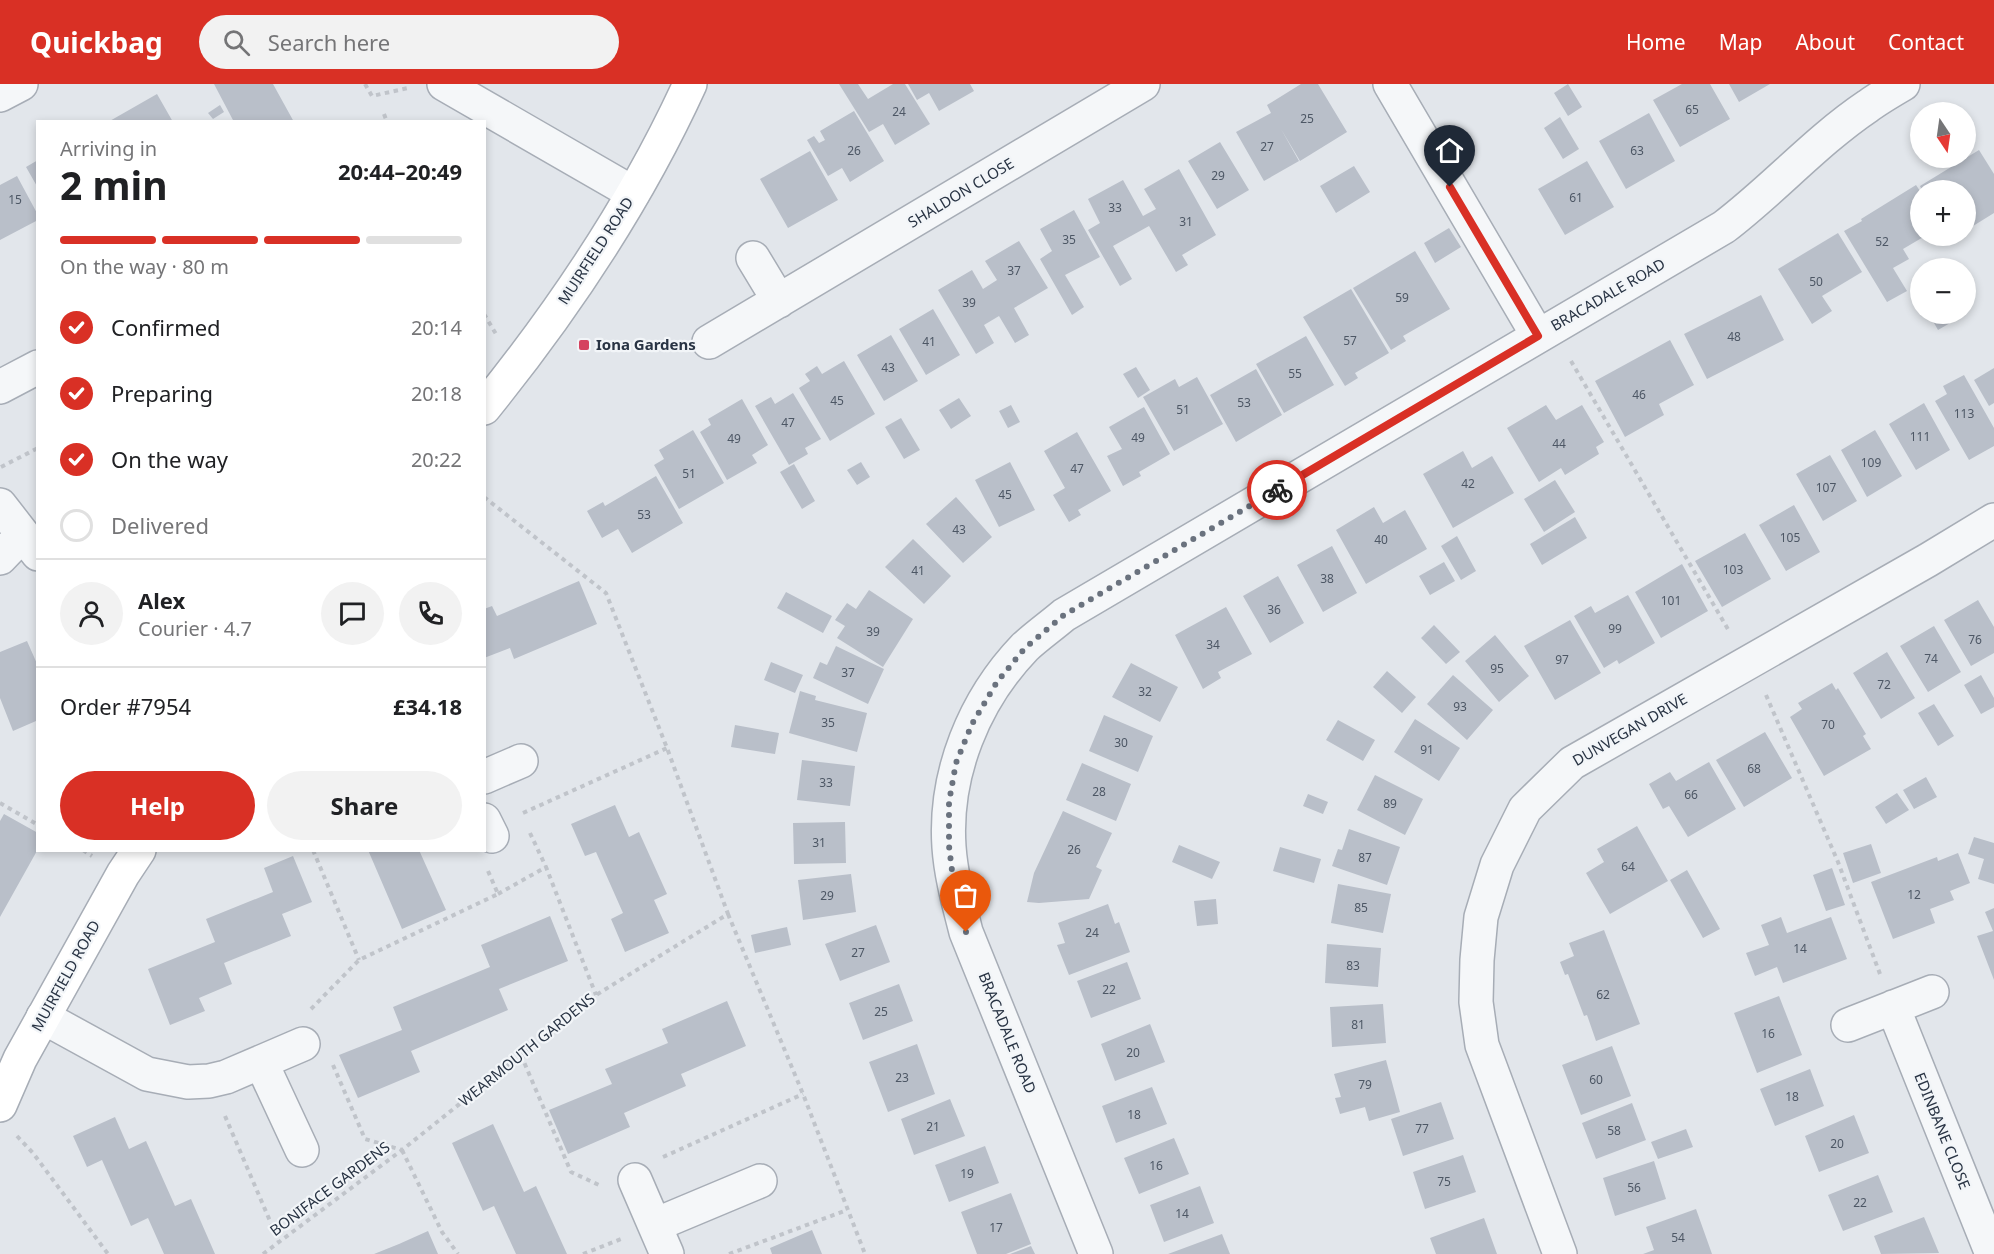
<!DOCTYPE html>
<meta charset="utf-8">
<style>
:root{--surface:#fff;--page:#f2f2f2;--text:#202124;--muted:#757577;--line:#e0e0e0;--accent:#d93025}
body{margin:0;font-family:"Noto Sans",sans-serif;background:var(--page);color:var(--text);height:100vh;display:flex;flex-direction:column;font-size:22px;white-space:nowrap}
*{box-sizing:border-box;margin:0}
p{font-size:20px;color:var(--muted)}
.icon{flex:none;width:33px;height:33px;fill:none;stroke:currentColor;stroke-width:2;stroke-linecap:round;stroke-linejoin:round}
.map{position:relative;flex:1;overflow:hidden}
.side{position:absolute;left:36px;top:36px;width:450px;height:732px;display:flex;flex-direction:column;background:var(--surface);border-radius:0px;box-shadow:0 3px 9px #0003}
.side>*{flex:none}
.needle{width:39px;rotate:167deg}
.tools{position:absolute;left:1910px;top:18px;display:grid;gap:12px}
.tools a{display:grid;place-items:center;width:66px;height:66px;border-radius:50%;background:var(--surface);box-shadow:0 3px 9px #0003;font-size:30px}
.pin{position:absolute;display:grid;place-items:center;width:51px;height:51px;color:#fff;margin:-62px -26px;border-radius:50% 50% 50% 0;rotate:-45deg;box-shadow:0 0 6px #0007}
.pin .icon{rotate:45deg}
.courier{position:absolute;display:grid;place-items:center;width:60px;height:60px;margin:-30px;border:4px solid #d93025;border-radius:50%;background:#fff;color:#222;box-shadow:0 2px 8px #0007}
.overview em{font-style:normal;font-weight:700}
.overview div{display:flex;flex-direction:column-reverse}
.overview{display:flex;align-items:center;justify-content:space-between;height:102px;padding:0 24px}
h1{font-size:39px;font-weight:700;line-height:45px}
.bar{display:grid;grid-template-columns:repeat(4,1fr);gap:9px 6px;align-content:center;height:72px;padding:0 24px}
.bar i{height:8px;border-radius:4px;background:var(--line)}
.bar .current{background:var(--accent)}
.bar p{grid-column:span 4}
.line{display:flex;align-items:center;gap:15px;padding:0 24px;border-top:2px solid var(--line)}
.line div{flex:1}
.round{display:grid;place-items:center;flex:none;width:63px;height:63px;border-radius:32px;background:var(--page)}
ol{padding:0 24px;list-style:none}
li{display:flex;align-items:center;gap:18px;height:66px}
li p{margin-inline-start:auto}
li .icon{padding:6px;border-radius:50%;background:var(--accent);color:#fff;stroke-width:4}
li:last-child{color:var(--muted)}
li i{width:33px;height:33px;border:3px solid var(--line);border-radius:50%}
.cta{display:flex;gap:12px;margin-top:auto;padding:12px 24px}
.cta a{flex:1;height:69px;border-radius:36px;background:var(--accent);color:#fff;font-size:24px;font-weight:700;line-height:69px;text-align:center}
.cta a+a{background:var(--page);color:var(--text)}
header{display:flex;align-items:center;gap:36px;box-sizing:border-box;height:84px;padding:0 30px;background:var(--accent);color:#fff}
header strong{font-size:28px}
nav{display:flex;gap:33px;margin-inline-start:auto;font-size:21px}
.search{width:420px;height:54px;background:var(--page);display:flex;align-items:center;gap:15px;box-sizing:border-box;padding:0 21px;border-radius:33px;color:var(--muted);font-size:22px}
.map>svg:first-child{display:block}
</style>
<header>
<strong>Quickbag</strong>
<div class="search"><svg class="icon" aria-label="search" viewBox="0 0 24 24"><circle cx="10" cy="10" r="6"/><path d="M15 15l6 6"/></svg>Search here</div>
<nav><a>Home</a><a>Map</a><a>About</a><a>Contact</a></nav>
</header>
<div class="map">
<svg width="1994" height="1170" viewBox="0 0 1994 1170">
<rect width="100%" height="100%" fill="#e2e6eb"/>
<path fill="#b9bfc9" d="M214 0H273L294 38H234Z
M839 0H858L868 15 893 0H905L930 40 895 61 883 40 869 48Z
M908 0H970L974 7 939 27 929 9 917 16Z
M1301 0H1318L1347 48 1300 77 1281 45 1299 77 1264 97 1236 48 1271 29 1267 21Z
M1568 0 1582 23 1568 32 1554 9Z
M1682 0H1710L1730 35 1680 63 1653 16Z
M1729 0H1770L1739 18Z
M157 10 173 38H108Z
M220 21 224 28 213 35 208 29Z
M854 27 884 77 850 98 842 84 828 92 807 56 814 52 819 59 825 56 820 47Z
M1649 29 1675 77 1626 105 1599 57Z
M1560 33 1579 65 1563 75 1544 44Z
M1220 58 1249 106 1217 125 1188 77Z
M1979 66 1994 90V129L1965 147V106H1922L1920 102Z
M810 67 838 116 788 144 760 95Z
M38 76V104L26 83Z
M1587 77 1614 123 1565 151 1538 105Z
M1354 82 1370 108 1336 129 1320 102Z
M1179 85 1216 151 1182 171 1188 181 1176 188 1149 142 1113 162 1132 195 1120 202 1088 146 1100 139 1088 115 1123 96 1143 132 1156 125 1144 105Z
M17 92 38 131V136L0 156V101Z
M1916 101 1920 107V152H1925L1903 165 1909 175 1893 184 1907 207 1887 218 1844 147 1862 137 1861 135Z
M1074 126 1100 173 1065 191 1084 223 1072 231 1040 175 1052 167 1040 145Z
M1449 144 1461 163 1435 179 1424 159Z
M1838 149 1862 188 1822 212 1832 227 1812 240 1778 185Z
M1019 157 1048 204 1014 224 1029 251 1015 259 999 232 984 241 994 259 976 270 938 206 972 186 983 205 997 196 985 177Z
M1415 167 1450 225 1403 252 1406 257 1391 266 1353 204Z
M1351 205 1389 269 1355 289 1358 294 1345 302 1303 233Z
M1761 211 1784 256 1707 295 1684 250Z
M933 225 960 271 926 291 899 245Z
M1929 230H1954L1957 235 1938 246Z
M891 251 918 297 884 317 857 271Z
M1306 252 1334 301 1284 329 1256 280Z
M1670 256 1694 301 1659 320 1664 331 1625 353 1595 297Z
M844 277 875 330 830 357 799 304 810 297 805 290 817 282 822 290Z
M1136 283 1150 306 1138 314 1123 290Z
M1994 284V319L1989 322 1974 296Z
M1256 285 1282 331 1236 358 1210 311Z
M1964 291 1994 344V362L1969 376 1935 317 1947 310 1943 302Z
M1197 293 1223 340 1174 367 1143 313 1175 295 1179 303Z
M793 309 821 355 805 364 808 370 789 381 755 322 771 313 775 320Z
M959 314 971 332 951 345 939 326Z
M742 315 768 361 752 371 757 379 727 396 700 348 711 341 708 335Z
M1924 319 1950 366 1916 386 1889 340Z
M1011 321 1020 338 1008 344 999 327Z
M1546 321 1556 336 1582 321 1604 358 1596 363 1599 370 1565 391 1561 384 1539 398 1507 344Z
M1144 323 1170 370 1139 388 1141 392 1123 402 1107 372 1122 365 1109 343Z
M901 334 920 366 904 375 885 343Z
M693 346 724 399 679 425 654 381 664 375 659 366Z
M1875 346 1902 392 1867 413 1841 366Z
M1077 348 1111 407 1078 426 1081 431 1069 438 1053 411 1065 404 1044 367Z
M1463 367 1472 384 1492 372 1514 409 1453 444 1423 390Z
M1830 371 1857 417 1823 437 1796 390Z
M861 378 870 393 857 401 847 386Z
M1010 378 1035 426 999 443 975 396Z
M794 380 815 417 802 425 780 388Z
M656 392 683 439 632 469 618 445 602 454 587 427 603 418 605 422Z
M1555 396 1575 428 1544 448 1524 415Z
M956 413 992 453 963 479 926 440Z
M1794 421 1820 468 1786 487 1759 441Z
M1374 423 1383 439 1405 426 1427 465 1366 500 1336 446Z
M1575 433 1587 454 1542 481 1530 460Z
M1745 449 1771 495 1722 523 1695 477Z
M1457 452 1476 487 1461 496 1441 462Z
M913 455 951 492 924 520 885 483Z
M1332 462 1357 509 1323 528 1297 481Z
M1444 478 1455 497 1430 511 1419 492Z
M1682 480 1708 527 1661 554 1635 508Z
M1278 492 1304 539 1270 559 1243 512Z
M579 497 597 540 514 575 510 564 484 574V525L492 522 497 532Z
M869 506 913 535 883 583 837 554 845 542 835 536 847 519 856 525Z
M786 508 832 532 823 549 777 524Z
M1628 511 1655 559 1619 580 1617 576 1604 584 1574 532 1591 522 1595 529Z
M1978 516 1994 543V569L1971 582 1944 536Z
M1226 523 1252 570 1218 588 1221 594 1203 605 1175 551Z
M1570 536 1601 589 1555 616 1524 562Z
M1434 541 1460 568 1446 580 1421 554Z
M1934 542 1961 588 1928 608 1900 562Z
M1495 551 1529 592 1499 618 1465 577Z
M27 557 38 582V642L36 637 13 647 0 614V568Z
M836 562 884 585 868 620 813 594 820 578 827 581Z
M1887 568 1915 614 1881 635 1853 589Z
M771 578 803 591 795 609 764 596Z
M1131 579 1178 603 1160 638 1112 613Z
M1387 587 1416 613 1402 629 1373 603Z
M1453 591 1493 626 1467 656 1427 620Z
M1981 591 1994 614V623L1981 630 1964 601Z
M1832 599 1836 606 1838 604 1866 650 1863 652 1871 665 1824 692 1790 633 1802 625 1798 619Z
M800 607 816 612 815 616 867 629 857 668 789 649Z
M1934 620 1954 652 1938 662 1918 629Z
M1104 631 1153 652 1138 688 1089 667Z
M1415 635 1460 664 1439 697 1394 668Z
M1338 636 1375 656 1363 677 1326 656Z
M735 641 779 649 775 670 731 663Z
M1765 648 1792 694 1744 723 1716 676Z
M802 676 855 682 850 722 797 716Z
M1709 678 1736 725 1688 753 1669 722 1663 725 1649 700 1670 688 1676 697Z
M1082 679 1131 700 1116 737 1066 716Z
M1375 691 1423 715 1405 751 1357 726Z
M1926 693 1937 713 1914 725 1903 706Z
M1897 709 1909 726 1886 740 1875 723Z
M1308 710 1328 718 1323 730 1303 722Z
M615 721 629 753 639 748 667 810 654 816 669 849 625 868 611 835 623 829 596 768 585 772 571 740Z
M1063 727 1112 749 1096 783 1102 786 1089 815 1039 819 1027 818 1034 789Z
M4 730 38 749V765L0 833V737Z
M845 738 846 779 794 780 793 739Z
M1637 742 1668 797 1610 830 1586 789 1604 778 1597 765Z
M1349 745 1400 763 1387 801 1332 782 1338 765 1342 766Z
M1974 753 1994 759V800L1978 795 1984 775 1968 770Z
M1871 760 1881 789 1853 799 1843 769Z
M1179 761 1220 778 1212 795 1172 778Z
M1280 763 1321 775 1314 799 1273 787Z
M368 766H419L446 826 402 845Z
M1958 769 1970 799 1950 807 1954 816 1930 825 1935 839 1893 855 1871 798 1937 773 1938 777Z
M293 772 312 818 282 830 291 852 224 879 232 900 199 914 205 927 170 941 148 885 215 858 206 835 273 808 264 784Z
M1832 784 1845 821 1826 827 1813 791Z
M1687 786 1720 845 1703 854 1670 796Z
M851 790 856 828 803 836 798 796Z
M1338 800 1391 810 1383 849 1331 839Z
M1216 815 1218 840 1197 842 1194 817Z
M1108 820 1115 840 1119 838 1130 868 1069 891 1057 861 1065 859 1058 839Z
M1994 824V896L1977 852 1993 847 1985 828Z
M550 832 568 877 499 905 508 926 411 967 420 988 358 1014 339 971 402 946 393 923 490 883 481 861Z
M1781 833 1787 849 1831 833 1847 875 1783 899 1777 883 1755 892 1746 869 1769 861 1761 841Z
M876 841 890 878 840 897 825 860Z
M787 843 791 861 755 869 751 851Z
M1604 846 1640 940 1596 957 1587 931 1584 932 1568 890 1565 891 1560 878 1574 872 1569 859Z
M1327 860 1381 864 1378 903 1325 899Z
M1127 878 1141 915 1091 934 1077 897Z
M899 900 913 937 863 956 849 919Z
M1779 912 1802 971 1757 989 1734 929Z
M727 917 746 962 681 990 686 1002 624 1029 630 1043 568 1070 549 1026 612 1000 605 985 668 959 662 945Z
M1383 920 1386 959 1332 963 1330 923Z
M1150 940 1165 978 1115 997 1101 960Z
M917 960 935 1010 888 1028 869 978Z
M1612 962 1631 1012 1581 1031 1562 981Z
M1386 976 1400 1028 1369 1037 1365 1023 1340 1030 1335 1014 1341 1013 1334 990Z
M1810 985 1824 1022 1775 1042 1760 1005Z
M1152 1003 1167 1040 1116 1059 1102 1022Z
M950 1015 965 1052 914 1071 901 1035Z
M1441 1018 1454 1055 1403 1072 1391 1035Z
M1632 1019 1646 1056 1596 1075 1582 1039Z
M1854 1031 1869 1069 1819 1088 1805 1052Z
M115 1033 129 1065 146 1057 175 1122 191 1115 215 1170H164L148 1134 131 1142 102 1076 87 1083 73 1052Z
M493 1040 524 1108 536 1102 567 1170H516L494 1122 483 1127 452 1059Z
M1686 1045 1693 1063 1658 1075 1651 1058Z
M1174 1054 1189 1090 1139 1110 1124 1074Z
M985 1062 999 1099 949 1118 935 1081Z
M1463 1071 1476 1108 1425 1125 1413 1088Z
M1654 1077 1666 1115 1615 1132 1603 1094Z
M1878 1091 1893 1128 1843 1147 1828 1111Z
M1200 1102 1214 1139 1164 1158 1150 1121Z
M1011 1109 1031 1160 1006 1170H977L961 1128Z
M1696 1125 1712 1170H1643L1654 1166 1646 1143Z
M1924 1133 1939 1169 1881 1170 1874 1152Z
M1484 1134 1497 1170H1436L1430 1154Z
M812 1146 822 1170H772L770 1164Z
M428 1147 438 1170H374L399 1160Z
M1222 1150 1230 1170H1168Z
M1031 1162 1035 1170H1010Z"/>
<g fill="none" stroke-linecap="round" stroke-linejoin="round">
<defs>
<path id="street" d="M444 0 633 109
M1390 0 1538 252
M0 11 21 0
M753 174 779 217
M709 258 1143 0
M0 303 38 283
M0 421 38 470
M0 474 22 451
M484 693 521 677
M484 736 492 752
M1893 923 1992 1170
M43 933 147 990 188 998 209 997 226 993 303 960
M1848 941 1932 908
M261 978 302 1066
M635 1096 667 1170
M655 1141 760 1097
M1096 1170 966 848C959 820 951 792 949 763 944 690 974 616 1025 563 1037 552 1051 542 1064 531L1724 143C1774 105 1816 57 1868 22 1879 14 1891 7 1903 0
M1560 1170 1482 961 1476 918 1477 876 1481 833 1497 781 1525 725 1572 679 1928 476 1994 436"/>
<path id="secondary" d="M484 324C565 224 637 116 690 0
M0 1021 20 975 123 790 139 766"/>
</defs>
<use href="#street" stroke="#a7adb6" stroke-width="36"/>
<use href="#secondary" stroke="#a7adb6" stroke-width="36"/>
<path stroke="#c0c4ca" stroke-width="4" stroke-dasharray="4.5 4.5" stroke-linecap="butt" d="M365 0 372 12 408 4
M384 30 387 38
M484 230 496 250
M1571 277 1729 547
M1 383 38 364
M1766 611 1838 778 1880 890
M0 719 38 741
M523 729 667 664
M530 749 546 783
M83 766 92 772
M313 766 359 876
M498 810 546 783 596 911
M728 830 803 1010 865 1170
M311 925 359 876 498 810 488 787
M521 971 571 1088 599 1101
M333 981 365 1055 402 1066
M225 1032 279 1158
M17 1052 33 1069 108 1170
M402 1066 442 1148 458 1170
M663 1073 803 1010
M263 1170 402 1066 596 911 728 830 667 664 606 509 484 413
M583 1170 621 1155
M729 1170 847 1126"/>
<use href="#street" stroke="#f5f7f9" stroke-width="33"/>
<use href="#secondary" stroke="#fff" stroke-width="33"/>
</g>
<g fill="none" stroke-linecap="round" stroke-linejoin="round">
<path stroke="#6a727e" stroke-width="6" stroke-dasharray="0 10.8" d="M966 848 954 803 949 762V718L956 679 972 640 997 598 1025 564 1064 531 1277 406"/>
<path stroke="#d93025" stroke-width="8" d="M1277 406 1538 252 1450 103"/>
</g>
<rect fill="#d5425f" stroke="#f2f5f8" stroke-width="2" x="578" y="255" width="12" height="12" rx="3"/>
<g text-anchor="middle" stroke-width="4.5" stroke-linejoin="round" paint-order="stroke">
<g font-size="12" fill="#4d5765">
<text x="1692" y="30">65</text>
<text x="899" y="32">24</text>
<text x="1307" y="39">25</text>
<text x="1267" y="67">27</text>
<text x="854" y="71">26</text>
<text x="1637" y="71">63</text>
<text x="1218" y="96">29</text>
<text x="1576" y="118">61</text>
<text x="15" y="120">15</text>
<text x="1115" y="128">33</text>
<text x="1186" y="142">31</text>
<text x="1069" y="160">35</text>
<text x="1882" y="162">52</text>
<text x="1014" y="191">37</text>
<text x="1816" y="202">50</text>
<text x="1402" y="218">59</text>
<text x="969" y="223">39</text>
<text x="1734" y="257">48</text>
<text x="1350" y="261">57</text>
<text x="929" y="262">41</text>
<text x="888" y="288">43</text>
<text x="1295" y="294">55</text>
<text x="1639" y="315">46</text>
<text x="837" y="321">45</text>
<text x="1244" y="323">53</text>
<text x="1183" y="330">51</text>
<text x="1964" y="334">113</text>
<text x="788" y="343">47</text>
<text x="1920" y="357">111</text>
<text x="1138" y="358">49</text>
<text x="734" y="359">49</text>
<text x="1559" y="364">44</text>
<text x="1871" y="383">109</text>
<text x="1077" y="389">47</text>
<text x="689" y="394">51</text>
<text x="1468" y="404">42</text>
<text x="1826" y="408">107</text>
<text x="1005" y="415">45</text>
<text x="644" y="435">53</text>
<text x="959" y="450">43</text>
<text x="1790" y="458">105</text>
<text x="1381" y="460">40</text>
<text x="1733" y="490">103</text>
<text x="918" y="491">41</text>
<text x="1327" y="499">38</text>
<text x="1671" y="521">101</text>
<text x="1274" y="530">36</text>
<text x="1615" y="549">99</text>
<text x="873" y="552">39</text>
<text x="1975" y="560">76</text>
<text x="1213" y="565">34</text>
<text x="1931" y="579">74</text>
<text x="1562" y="580">97</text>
<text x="1497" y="589">95</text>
<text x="848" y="593">37</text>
<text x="1884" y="605">72</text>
<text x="1145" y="612">32</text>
<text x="1460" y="627">93</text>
<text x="828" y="643">35</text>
<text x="1828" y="645">70</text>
<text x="1121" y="663">30</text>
<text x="1427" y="670">91</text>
<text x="1754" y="689">68</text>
<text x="826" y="703">33</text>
<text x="1099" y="712">28</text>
<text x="1691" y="715">66</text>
<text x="1390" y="724">89</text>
<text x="819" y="763">31</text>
<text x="1074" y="770">26</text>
<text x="1365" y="778">87</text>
<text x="1628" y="787">64</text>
<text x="1914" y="815">12</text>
<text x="827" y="816">29</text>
<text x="1361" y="828">85</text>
<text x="1092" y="853">24</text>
<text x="1800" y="869">14</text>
<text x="858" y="873">27</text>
<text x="1353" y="886">83</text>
<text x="1109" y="910">22</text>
<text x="1603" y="915">62</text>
<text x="881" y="932">25</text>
<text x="1358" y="945">81</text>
<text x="1768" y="954">16</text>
<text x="1133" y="973">20</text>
<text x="902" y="998">23</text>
<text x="1596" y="1000">60</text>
<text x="1365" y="1005">79</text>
<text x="1792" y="1017">18</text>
<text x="1134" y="1035">18</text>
<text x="933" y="1047">21</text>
<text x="1422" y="1049">77</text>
<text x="1614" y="1051">58</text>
<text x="1837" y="1064">20</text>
<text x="1156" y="1086">16</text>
<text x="967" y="1094">19</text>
<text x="1444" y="1102">75</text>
<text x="1634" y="1108">56</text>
<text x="1860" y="1123">22</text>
<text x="1182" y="1134">14</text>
<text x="996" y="1148">17</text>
<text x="1678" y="1158">54</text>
</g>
<g font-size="15" fill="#293444" stroke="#f2f5f8">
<text transform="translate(961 109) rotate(-31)" y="5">SHALDON CLOSE</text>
<text transform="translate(596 167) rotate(-57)" y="5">MUIRFIELD ROAD</text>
<text transform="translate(1608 211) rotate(-30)" y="5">BRACADALE ROAD</text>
<text transform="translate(1630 646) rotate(-30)" y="5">DUNVEGAN DRIVE</text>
<text transform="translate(66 892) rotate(-61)" y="5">MUIRFIELD ROAD</text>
<text transform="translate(1007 949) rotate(68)" y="5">BRACADALE ROAD</text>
<text transform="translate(527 966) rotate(-39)" y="5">WEARMOUTH GARDENS</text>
<text transform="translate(1942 1047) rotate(68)" y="5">EDINBANE CLOSE</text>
<text transform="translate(330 1105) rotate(-37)" y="5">BONIFACE GARDENS</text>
</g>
<g font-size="15" font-weight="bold" fill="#293444" stroke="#f2f5f8" text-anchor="start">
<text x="596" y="266">Iona Gardens</text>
</g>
</g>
</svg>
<div class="tools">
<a><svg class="needle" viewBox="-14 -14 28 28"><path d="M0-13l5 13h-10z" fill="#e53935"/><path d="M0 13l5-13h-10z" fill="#757577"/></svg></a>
<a>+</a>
<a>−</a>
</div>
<div class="pin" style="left:966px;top:848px;background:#ea580c"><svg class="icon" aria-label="bag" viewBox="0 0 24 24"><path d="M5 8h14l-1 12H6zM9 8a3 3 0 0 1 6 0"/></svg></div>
<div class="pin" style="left:1450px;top:103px;background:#1f2937"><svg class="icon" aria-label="home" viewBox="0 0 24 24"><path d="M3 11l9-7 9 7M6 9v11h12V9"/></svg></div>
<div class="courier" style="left:1277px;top:406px"><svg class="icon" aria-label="bike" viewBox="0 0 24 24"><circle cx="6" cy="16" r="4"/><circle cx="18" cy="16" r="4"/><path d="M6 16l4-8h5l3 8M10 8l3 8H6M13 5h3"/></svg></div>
<section class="side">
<div class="overview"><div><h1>2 min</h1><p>Arriving in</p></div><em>20:44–20:49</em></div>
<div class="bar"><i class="current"></i><i class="current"></i><i class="current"></i><i></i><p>On the way · 80 m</p></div>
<ol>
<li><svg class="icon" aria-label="check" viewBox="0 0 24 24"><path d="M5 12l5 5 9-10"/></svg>Confirmed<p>20:14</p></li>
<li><svg class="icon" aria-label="check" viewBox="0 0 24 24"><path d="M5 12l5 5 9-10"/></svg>Preparing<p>20:18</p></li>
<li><svg class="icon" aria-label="check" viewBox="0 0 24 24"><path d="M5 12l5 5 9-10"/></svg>On the way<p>20:22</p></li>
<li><i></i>Delivered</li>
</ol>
<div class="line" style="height:108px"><a class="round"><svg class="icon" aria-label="person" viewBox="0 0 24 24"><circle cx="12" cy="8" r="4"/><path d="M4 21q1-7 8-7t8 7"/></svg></a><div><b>Alex</b><p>Courier · 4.7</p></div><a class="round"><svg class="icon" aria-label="chat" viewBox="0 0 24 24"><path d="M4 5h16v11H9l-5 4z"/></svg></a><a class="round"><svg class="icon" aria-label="phone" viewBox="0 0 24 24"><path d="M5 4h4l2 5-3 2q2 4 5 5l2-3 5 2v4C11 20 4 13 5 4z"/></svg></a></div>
<div class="line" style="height:78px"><div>Order #7954</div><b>£34.18</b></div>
<div class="cta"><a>Help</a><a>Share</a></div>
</section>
</div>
